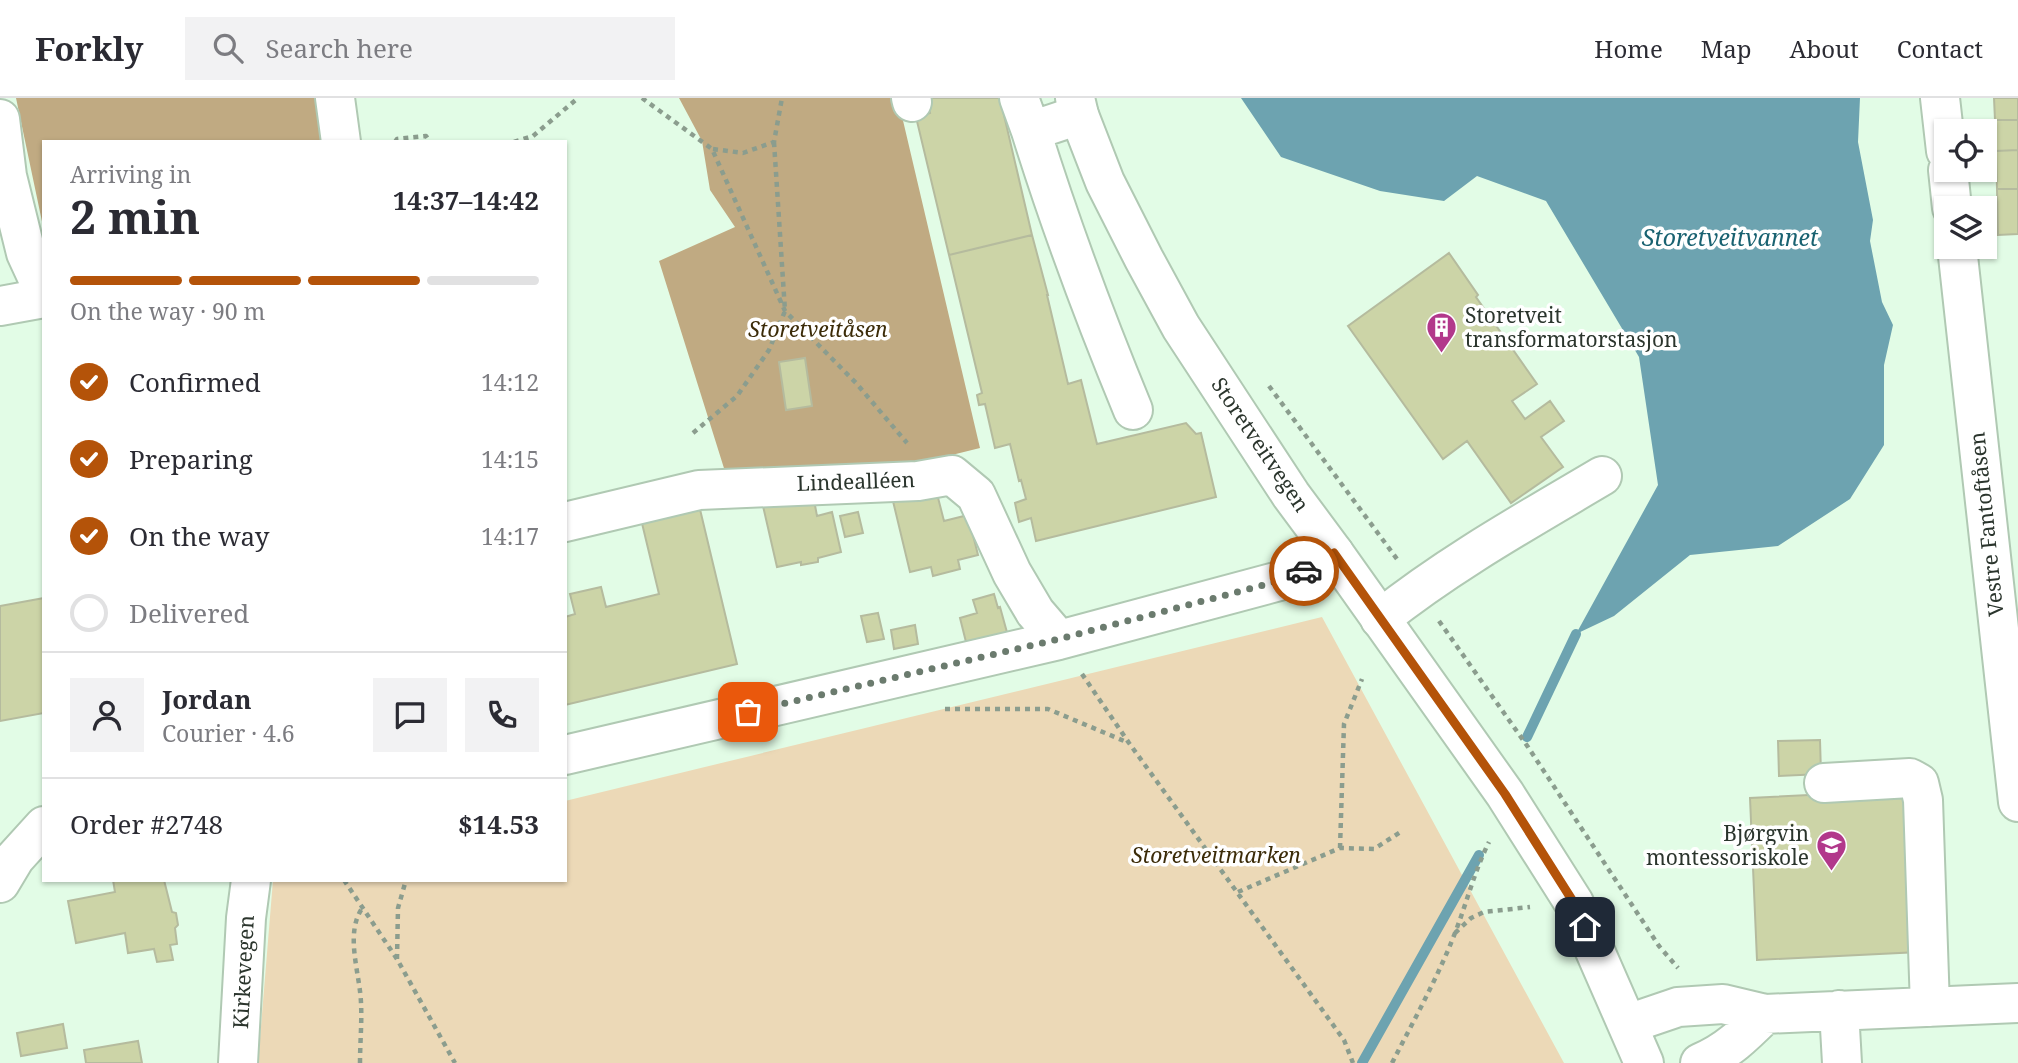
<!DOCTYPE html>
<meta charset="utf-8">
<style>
:root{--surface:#fff;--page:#f2f2f3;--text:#2b2b33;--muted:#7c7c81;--line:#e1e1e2;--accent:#b45309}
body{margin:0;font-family:"Noto Serif",serif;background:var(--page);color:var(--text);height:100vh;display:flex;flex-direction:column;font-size:26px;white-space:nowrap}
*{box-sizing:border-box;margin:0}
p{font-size:23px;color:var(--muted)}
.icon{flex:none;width:38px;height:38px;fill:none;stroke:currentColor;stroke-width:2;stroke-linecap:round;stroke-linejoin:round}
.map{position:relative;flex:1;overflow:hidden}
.side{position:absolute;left:42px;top:42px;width:525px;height:742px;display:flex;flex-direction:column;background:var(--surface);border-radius:0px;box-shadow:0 2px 5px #0004}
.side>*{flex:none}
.buttons{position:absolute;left:1934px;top:21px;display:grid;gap:14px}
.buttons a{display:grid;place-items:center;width:63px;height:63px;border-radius:0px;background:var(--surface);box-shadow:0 2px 5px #0004;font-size:35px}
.pin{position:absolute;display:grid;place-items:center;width:60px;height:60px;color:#fff;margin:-30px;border-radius:14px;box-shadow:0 4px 10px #0006}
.courier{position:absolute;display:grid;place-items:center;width:70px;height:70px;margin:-35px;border:5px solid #b45309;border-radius:50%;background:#fff;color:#222;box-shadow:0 2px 9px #0007}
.head em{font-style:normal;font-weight:700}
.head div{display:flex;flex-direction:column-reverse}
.head{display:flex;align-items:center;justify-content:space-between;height:119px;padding:0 28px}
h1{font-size:46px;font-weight:700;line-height:52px}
.bar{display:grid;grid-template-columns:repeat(4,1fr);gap:10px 7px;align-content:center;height:84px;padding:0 28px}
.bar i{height:9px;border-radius:5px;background:var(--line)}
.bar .active{background:var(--accent)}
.bar p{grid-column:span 4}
.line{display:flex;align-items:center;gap:18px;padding:0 28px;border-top:2px solid var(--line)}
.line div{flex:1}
.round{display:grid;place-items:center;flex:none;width:74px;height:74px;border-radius:0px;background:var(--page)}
ol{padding:0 28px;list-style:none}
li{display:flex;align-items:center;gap:21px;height:77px}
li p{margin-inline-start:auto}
li .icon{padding:7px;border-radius:50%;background:var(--accent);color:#fff;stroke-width:4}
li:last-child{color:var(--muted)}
li i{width:38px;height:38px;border:4px solid var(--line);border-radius:50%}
header{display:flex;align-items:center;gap:42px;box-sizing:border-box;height:98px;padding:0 35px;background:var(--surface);border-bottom:2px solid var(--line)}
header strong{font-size:33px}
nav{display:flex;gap:38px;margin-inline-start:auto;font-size:24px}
.search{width:490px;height:63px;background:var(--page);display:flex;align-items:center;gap:18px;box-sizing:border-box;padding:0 24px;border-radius:0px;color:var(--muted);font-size:26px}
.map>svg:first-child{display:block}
</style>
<header>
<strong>Forkly</strong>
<div class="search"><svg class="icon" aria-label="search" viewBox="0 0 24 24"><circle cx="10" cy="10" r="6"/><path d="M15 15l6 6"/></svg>Search here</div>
<nav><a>Home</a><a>Map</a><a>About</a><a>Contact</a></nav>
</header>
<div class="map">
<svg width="2018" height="965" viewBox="0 0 2018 965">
<rect width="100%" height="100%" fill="#e2fce6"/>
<path fill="#ecd9b7" d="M1322 519 1564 965H258L273 782H565V703Z"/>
<path fill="#c0aa82" d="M16 0H319L332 44H44V133Z
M679 0H901V14L980 350 847 383H728L659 163 735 129 710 92 702 43Z"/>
<path fill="#6da3b0" d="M1241 0H1860L1858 44 1873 122 1870 143 1882 204 1893 227 1884 267V347L1850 401 1778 448 1690 457 1614 518 1576 536 1658 387 1639 259 1546 103 1477 78 1444 103 1380 93 1281 59Z"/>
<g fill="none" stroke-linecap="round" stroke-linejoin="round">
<path stroke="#6da3b0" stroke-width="10" d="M1527 639 1576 536
M1362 965 1479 757"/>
</g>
<path fill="#ccd4a7" stroke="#b5bb9e" stroke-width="2" d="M927 0H1000L1032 137 949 157 916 19 930 15Z
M1994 0H2018V22H1995Z
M1995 22H2018V52L1996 53Z
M2018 52V91H1997L1996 53Z
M1997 91H2018V136L1998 137Z
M1032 137 1048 197H1047L1068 286 1081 282 1097 346 1186 325 1196 336 1201 335 1216 399 1036 443 1031 420 1019 424 1015 405 1026 401 1021 382 1019 383 1010 346 995 350 985 306 979 307 977 297 982 295 949 157Z
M1449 155 1478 197 1476 199 1537 286 1512 303 1525 321 1550 303 1564 323 1541 339 1563 369 1511 405 1467 343 1443 361 1348 228Z
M805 260 812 308 786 312 779 264Z
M935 388 944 423 968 417 978 457 958 462 960 471 933 478 931 469 910 474 892 399Z
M814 402 817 418 832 414 841 454 818 460V464L801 467V464L777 469 763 408Z
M698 403 737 566 565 607V519L575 516 570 496 601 489 606 509 659 496 640 417Z
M858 414 863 435 845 439 840 418Z
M994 496 998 510 1000 509 1008 538 967 548 960 520 977 515 973 502Z
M44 500V615L0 623V508Z
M878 515 884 541 867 544 861 518Z
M915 527 918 546 894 551 891 532Z
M1820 642 1821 676 1779 678 1778 643Z
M1912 692 1919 854 1757 862 1750 700Z
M113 782H164L172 814 176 815 178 827 175 830 177 846 170 847 173 862 157 864 154 851 128 855 125 835 76 845 68 803 115 794Z
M63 926 67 950 21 958 17 935Z
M138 943 142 965H86L84 952Z"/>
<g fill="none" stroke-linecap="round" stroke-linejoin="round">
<defs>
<path id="minor" d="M335 0 341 44
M911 0 912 4
M1019 0 1031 33 1079 17
M1940 0 1946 53
M0 21 7 78 26 155 44 194
M1031 33C1061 129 1095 220 1133 312
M1948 72 1952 110
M1957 149 2018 704
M0 208 44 200
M565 424 699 392 918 383 952 377 976 397 1012 475 1035 514 1059 542
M1380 521C1449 466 1526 423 1602 378
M565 657 1059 542 1298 478 1334 455
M1824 685 1910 680 1919 685 1923 702 1930 909
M0 785 15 760 44 728
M1839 912 1842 965
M1628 926 1678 909 1723 906 1765 916 2018 905
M238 965 246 820 251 782
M1700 965C1727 954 1745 936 1765 916"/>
<path id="major" d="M1075 0 1079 17 1105 84 1144 161 1181 229 1291 397 1334 455 1505 696 1574 805 1644 965"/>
</defs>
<use href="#minor" stroke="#b0c9b3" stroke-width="42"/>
<use href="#major" stroke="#b0c9b3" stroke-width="42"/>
<path stroke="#8b9d8e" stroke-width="4.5" stroke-dasharray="5 5" stroke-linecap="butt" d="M642 0 712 51 785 213 856 285 907 345
M395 44 397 41 426 38 430 44
M514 44 533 38 578 0
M713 51 743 55 774 44 782 0
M1269 288 1397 461
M693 335 737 298 769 252 785 213 774 44
M1439 523 1528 649 1659 848 1678 870
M1082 576 1129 645 1344 942 1353 965
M945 611H1048L1129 645
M1340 750 1344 626 1362 581
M344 782 397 861 455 965
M1238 794 1340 750 1374 751 1402 733
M1455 835 1471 820 1484 814 1530 809
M397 861 398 810 406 782
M360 965C360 945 362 925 361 905 360 875 344 835 363 809
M1392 965C1414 922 1438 879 1455 835 1467 804 1474 774 1489 744"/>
<use href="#minor" stroke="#fff" stroke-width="38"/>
<use href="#major" stroke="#fff" stroke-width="38"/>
</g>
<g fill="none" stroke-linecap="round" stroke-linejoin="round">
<path stroke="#6b7b6e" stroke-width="7" stroke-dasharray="0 12.6" d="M748 614 1059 541 1298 478 1304 473"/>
<path stroke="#b45309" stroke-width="9" d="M1304 473 1334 455 1505 696 1574 805 1585 829"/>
</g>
<defs>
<symbol id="building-pin" viewBox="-11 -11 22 30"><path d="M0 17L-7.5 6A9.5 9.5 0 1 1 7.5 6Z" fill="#b2388b" stroke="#fff"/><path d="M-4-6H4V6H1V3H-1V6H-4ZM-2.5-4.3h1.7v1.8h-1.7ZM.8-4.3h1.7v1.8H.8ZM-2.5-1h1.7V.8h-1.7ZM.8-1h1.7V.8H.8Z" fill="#fff"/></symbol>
<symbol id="school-pin" viewBox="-11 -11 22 30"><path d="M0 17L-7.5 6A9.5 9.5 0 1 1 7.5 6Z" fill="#b2388b" stroke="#fff"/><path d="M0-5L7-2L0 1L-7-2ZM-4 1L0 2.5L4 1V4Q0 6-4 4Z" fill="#fff"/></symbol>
</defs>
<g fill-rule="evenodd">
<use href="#building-pin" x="1424" y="212" width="35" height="47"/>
<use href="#school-pin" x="1814" y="730" width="35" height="47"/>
</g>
<g text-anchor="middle" stroke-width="7" stroke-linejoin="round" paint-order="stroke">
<g font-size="21" fill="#2b352d" stroke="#fff" text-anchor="start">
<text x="1465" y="225">Storetveit<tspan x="1465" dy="24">transformatorstasjon</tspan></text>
<text x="1809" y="743" text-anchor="end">Bjørgvin<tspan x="1809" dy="24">montessoriskole</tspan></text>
</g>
<g font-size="21" font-style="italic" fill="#3b2b08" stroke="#fff">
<text x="818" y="239">Storetveitåsen</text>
<text x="1216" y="765">Storetveitmarken</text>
</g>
<g font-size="21" fill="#2b352d" stroke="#fff">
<text transform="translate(1260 347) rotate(56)" y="7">Storetveitvegen</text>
<text transform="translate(856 384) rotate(-2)" y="7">Lindealléen</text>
<text transform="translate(1987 426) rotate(-96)" y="7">Vestre Fantoftåsen</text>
<text transform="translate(244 874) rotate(-87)" y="7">Kirkevegen</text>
</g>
<g font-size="23" font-style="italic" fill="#196271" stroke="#fff">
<text x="1730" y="148">Storetveitvannet</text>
</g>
</g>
</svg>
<div class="buttons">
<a><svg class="icon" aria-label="locate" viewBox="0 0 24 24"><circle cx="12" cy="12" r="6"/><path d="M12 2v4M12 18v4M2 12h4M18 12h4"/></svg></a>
<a><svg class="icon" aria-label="layers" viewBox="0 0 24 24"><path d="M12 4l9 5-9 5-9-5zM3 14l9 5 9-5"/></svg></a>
</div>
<div class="pin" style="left:748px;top:614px;background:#ea580c"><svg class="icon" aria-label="bag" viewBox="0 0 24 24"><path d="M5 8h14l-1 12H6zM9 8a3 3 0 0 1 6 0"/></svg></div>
<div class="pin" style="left:1585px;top:829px;background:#1f2937"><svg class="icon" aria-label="home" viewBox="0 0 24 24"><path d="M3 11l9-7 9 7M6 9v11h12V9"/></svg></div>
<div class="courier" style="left:1304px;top:473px"><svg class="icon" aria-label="car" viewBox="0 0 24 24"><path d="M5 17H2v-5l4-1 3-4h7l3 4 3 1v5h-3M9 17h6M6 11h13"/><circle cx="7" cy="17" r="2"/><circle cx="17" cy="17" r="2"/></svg></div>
<section class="side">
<div class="head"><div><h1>2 min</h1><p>Arriving in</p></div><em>14:37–14:42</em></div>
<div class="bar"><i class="active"></i><i class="active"></i><i class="active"></i><i></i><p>On the way · 90 m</p></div>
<ol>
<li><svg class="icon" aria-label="check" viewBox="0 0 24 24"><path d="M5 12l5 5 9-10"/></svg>Confirmed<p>14:12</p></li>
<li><svg class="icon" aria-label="check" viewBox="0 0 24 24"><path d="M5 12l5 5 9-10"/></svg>Preparing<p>14:15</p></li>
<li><svg class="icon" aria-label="check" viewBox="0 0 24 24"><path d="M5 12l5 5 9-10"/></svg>On the way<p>14:17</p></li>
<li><i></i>Delivered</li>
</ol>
<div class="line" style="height:126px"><a class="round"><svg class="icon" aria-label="person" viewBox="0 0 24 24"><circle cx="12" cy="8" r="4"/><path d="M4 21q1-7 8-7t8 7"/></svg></a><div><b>Jordan</b><p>Courier · 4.6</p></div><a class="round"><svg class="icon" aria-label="chat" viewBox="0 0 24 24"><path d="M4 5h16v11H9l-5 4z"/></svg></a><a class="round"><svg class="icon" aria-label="phone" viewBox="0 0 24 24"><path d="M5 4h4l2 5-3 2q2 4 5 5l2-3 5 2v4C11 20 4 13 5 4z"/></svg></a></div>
<div class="line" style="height:91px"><div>Order #2748</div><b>$14.53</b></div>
</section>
</div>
